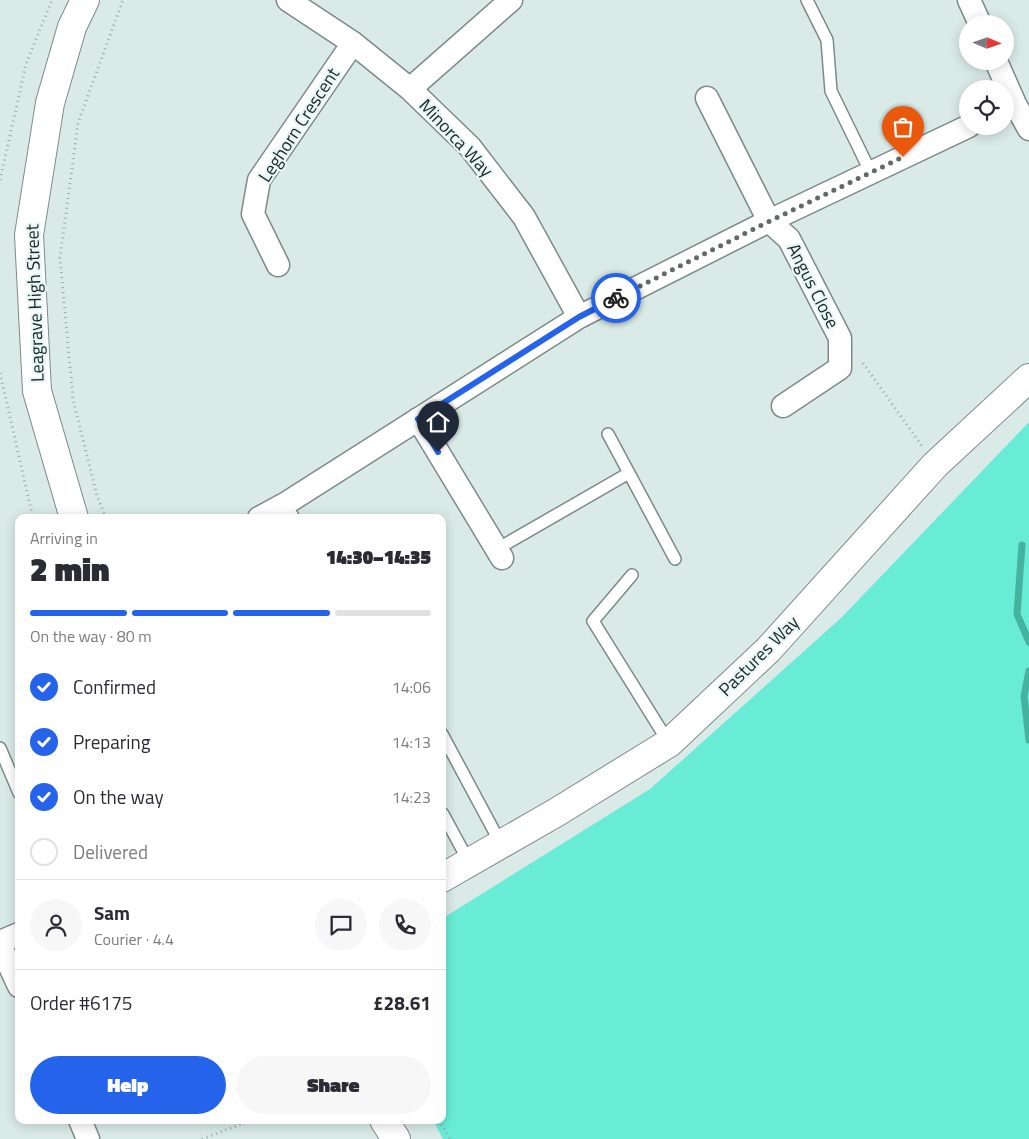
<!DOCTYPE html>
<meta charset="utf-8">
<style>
:root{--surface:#fff;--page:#f7f7f7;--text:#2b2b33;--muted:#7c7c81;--line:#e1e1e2;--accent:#2563eb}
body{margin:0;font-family:"Titillium Web",sans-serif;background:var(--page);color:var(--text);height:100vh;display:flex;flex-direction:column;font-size:19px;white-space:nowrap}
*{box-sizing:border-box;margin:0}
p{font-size:16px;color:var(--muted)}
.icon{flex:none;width:28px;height:28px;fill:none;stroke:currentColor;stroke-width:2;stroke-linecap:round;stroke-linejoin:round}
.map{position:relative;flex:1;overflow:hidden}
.panel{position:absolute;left:15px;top:514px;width:431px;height:610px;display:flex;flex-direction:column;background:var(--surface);border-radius:10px;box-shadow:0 2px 12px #0003}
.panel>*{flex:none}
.needle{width:32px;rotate:92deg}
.fabs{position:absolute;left:959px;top:15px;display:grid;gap:10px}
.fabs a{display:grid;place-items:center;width:55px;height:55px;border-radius:50%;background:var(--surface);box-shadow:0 2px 12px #0003;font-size:25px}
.pin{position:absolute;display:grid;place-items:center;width:42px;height:42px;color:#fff;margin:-51px -21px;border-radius:50% 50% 50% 0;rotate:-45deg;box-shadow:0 0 5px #0007}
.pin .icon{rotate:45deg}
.courier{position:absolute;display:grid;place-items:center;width:50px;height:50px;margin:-25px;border:4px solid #2563eb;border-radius:50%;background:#fff;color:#222;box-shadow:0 1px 6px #0007}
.head em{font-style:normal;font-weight:800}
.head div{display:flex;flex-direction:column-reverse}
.head{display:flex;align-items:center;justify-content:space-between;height:85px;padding:0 15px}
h1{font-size:32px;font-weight:800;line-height:38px}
.bar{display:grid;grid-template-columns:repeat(4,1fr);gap:8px 5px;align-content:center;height:60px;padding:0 15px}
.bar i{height:6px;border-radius:4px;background:var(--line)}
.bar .current{background:var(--accent)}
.bar p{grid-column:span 4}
.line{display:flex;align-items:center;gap:12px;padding:0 15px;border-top:1px solid var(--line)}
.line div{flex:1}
.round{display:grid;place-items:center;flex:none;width:52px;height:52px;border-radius:26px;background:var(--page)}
ol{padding:0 15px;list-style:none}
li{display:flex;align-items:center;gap:15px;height:55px}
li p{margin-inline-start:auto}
li .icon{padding:5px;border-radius:50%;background:var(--accent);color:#fff;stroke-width:4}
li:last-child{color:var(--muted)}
li i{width:28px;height:28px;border:2px solid var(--line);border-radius:50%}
.button{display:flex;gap:10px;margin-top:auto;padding:10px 15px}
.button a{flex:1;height:58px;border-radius:30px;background:var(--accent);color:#fff;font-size:20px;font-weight:800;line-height:58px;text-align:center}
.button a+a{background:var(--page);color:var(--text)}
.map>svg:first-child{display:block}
</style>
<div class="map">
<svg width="1029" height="1139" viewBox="0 0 1029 1139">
<rect width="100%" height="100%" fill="#daebe7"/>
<path fill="#69ecd5" d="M1029 422V1139H443L433 1120H442L443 918 650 789 841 618Z"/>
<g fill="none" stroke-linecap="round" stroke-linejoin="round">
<path stroke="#46b3a0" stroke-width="7" d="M1022 545 1017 614 1029 642
M1029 671 1024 696 1029 740"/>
<defs>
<path id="lane" d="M807 0 827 40 831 91 871 173
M608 434 629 473
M285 504 294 518
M497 549 629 473 675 559
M632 575 593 621 669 743
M442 734 501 844
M0 748 19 793
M443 814 469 862"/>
<path id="street" d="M288 0 353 43 410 89 470 147 524 217 579 317
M969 0 980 24
M996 61 1015 104 1029 129
M410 89 511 0
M707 98 769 221 789 239 840 338V368L783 406
M278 265 253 214 259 180 353 43
M418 419 502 558
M259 518 285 504 579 317 769 221 969 126
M0 942 19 934
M0 945 19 986
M80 1120 88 1139"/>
<path id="secondary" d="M74 518 37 391 29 235 50 103 72 27 85 0
M442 878 557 812 669 743 768 650 935 465 1029 378
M384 1120 396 1139"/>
</defs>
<use href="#lane" stroke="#7c8b87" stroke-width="14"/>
<use href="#street" stroke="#7c8b87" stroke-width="25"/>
<use href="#secondary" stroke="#7c8b87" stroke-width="30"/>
<path stroke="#9caaa7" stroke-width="3" stroke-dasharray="1 4" stroke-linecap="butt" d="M0 180 26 64 52 0
M863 363 922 446
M0 373 33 518
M106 518 97 496 73 399 60 258 78 123 123 0
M439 1120 450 1139
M202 1139 252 1120"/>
<use href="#lane" stroke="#fff" stroke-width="11"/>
<use href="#street" stroke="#fff" stroke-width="22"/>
<use href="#secondary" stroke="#fff" stroke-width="28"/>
</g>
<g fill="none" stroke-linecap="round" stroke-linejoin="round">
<path stroke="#606a68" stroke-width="5" stroke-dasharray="0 9" d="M616 298 770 221 903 157"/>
<path stroke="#2563eb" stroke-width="6" d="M438 452 418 419 579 317 616 298"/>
</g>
<g text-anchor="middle" stroke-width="4.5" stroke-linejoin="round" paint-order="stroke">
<g font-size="18" fill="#1e2423" stroke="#e7f8f4">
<text transform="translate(299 125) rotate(-57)" y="6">Leghorn Crescent</text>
<text transform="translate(456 138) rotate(47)" y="6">Minorca Way</text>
<text transform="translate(813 286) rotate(63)" y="6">Angus Close</text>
<text transform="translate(35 303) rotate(-92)" y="6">Leagrave High Street</text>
<text transform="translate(759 656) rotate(-45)" y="6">Pastures Way</text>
</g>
</g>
</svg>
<div class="fabs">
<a><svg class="needle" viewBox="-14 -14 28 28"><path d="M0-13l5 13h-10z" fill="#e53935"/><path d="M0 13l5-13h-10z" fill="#7c7c81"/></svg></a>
<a><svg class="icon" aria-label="locate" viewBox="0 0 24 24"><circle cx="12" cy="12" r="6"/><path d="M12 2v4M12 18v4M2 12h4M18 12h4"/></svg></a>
</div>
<div class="pin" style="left:903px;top:157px;background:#ea580c"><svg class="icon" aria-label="bag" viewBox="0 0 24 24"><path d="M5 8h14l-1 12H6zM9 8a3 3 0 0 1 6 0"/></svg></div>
<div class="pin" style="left:438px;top:452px;background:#1f2937"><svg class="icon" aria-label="home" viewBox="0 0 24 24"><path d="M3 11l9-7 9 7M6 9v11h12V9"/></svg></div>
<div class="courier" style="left:616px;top:298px"><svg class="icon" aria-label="bike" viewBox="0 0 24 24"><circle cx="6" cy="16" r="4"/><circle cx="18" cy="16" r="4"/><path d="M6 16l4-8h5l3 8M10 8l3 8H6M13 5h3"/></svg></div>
<section class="panel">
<div class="head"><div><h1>2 min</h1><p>Arriving in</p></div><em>14:30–14:35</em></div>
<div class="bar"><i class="current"></i><i class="current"></i><i class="current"></i><i></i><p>On the way · 80 m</p></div>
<ol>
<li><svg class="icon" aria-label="check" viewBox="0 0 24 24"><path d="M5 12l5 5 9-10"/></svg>Confirmed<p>14:06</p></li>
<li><svg class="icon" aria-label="check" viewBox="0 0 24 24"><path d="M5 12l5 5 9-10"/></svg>Preparing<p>14:13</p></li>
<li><svg class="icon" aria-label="check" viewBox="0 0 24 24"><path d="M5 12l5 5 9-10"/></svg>On the way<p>14:23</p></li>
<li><i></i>Delivered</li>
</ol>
<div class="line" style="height:90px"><a class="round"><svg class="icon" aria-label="person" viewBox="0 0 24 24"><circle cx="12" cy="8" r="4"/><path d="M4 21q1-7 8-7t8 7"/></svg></a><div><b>Sam</b><p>Courier · 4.4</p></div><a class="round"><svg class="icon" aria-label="chat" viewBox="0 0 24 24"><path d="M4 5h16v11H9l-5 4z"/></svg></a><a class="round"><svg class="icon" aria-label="phone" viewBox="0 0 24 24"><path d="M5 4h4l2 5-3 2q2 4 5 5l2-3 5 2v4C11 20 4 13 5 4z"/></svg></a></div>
<div class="line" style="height:65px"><div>Order #6175</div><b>£28.61</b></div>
<div class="button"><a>Help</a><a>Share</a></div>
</section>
</div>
